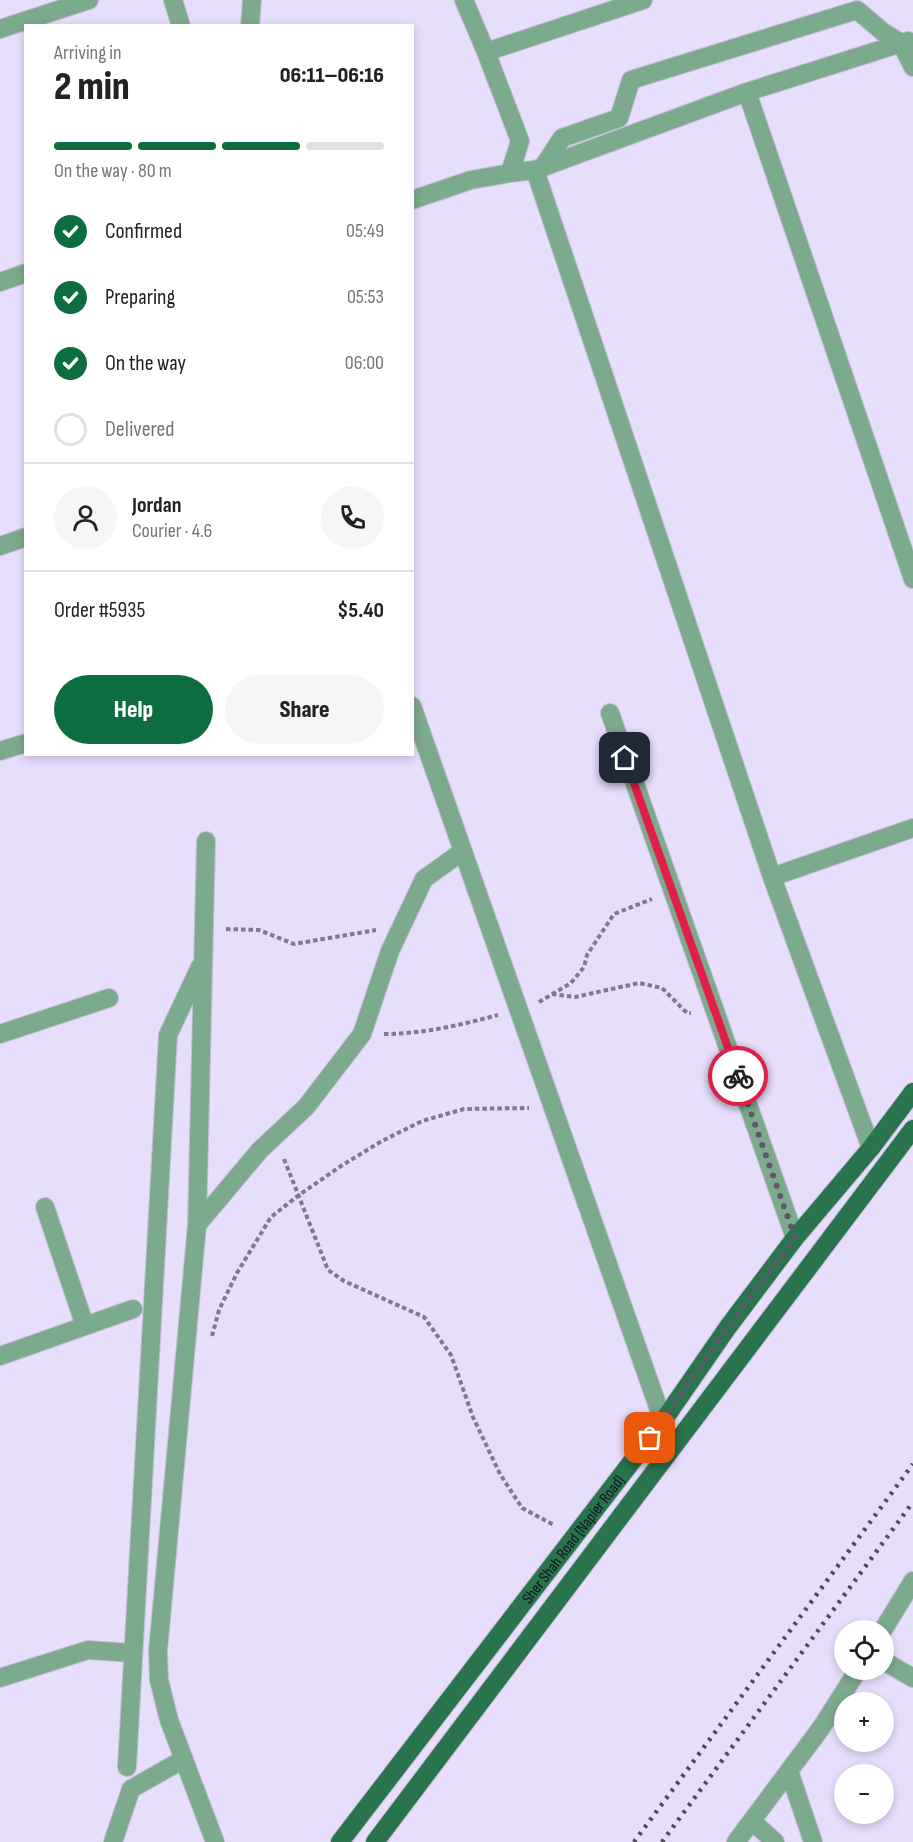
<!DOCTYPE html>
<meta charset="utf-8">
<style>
:root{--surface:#fff;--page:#f6f6f6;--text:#222;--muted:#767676;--line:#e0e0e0;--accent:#0d6c40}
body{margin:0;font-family:"Sofia Sans Condensed",sans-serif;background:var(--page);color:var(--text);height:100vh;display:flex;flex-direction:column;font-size:22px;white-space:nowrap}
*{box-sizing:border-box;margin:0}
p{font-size:20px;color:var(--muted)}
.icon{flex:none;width:33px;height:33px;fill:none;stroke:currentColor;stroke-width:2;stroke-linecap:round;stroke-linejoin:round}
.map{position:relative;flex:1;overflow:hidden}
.drawer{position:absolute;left:24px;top:24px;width:390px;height:732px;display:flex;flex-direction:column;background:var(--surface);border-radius:0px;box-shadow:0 3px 9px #0003}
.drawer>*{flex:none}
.tools{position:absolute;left:834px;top:1620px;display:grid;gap:12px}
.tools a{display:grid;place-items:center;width:60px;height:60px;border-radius:50%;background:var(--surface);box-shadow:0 3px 9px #0003;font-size:30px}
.pin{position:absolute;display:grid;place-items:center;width:51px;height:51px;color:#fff;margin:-26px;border-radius:12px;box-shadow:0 3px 9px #0006}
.courier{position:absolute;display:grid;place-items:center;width:60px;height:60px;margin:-30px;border:4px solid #e11d48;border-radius:50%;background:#fff;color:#222;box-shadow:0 2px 8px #0007}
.overview em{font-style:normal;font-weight:800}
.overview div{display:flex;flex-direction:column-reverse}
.overview{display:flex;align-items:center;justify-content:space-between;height:102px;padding:0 30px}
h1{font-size:39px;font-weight:800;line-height:45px}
.bar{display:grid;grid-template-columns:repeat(4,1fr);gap:9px 6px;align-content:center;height:72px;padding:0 30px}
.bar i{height:8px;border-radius:4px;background:var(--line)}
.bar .current{background:var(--accent)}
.bar p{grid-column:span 4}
.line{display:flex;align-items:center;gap:15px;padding:0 30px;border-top:2px solid var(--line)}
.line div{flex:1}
.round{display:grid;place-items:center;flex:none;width:63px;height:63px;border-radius:32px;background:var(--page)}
ol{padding:0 30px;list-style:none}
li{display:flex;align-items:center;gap:18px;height:66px}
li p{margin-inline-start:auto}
li .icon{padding:6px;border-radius:50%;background:var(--accent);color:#fff;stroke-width:4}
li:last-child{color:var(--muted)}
li i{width:33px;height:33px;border:3px solid var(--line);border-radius:50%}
.primary-button{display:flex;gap:12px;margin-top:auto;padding:12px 30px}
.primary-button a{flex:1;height:69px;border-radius:36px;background:var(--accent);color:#fff;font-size:24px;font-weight:800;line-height:69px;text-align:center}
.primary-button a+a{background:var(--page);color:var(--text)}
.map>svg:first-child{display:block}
</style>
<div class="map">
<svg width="913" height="1842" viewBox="0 0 913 1842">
<rect width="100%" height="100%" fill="#e7ddfd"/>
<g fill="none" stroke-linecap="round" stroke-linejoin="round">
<defs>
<path id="minor" d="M173 0 181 26
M464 0 486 52
M250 26 252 0
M0 29 89 0
M747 92 908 41
M543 167 562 138 619 118 631 80 857 10 883 32 901 43 913 67
M535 170 510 173 520 141 486 52 643 0
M412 200 471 180 510 173
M0 282 26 273
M0 546 26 537
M412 706 663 1421
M610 713 795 1238
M0 751 26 743
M206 841 197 1225 260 1150 306 1107 362 1034 390 951 424 879 463 851
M772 877 913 828
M0 1034 109 998
M871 1148 772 877 535 170 747 92 913 579
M45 1207 85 1326
M197 1225 158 1651 159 1680 169 1720 215 1842
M0 1356 133 1309
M883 1630 913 1581
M884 1661 913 1678
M0 1678 88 1650 133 1653
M127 1767 168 1035 200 967
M789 1771 813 1842
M752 1821 775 1842
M113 1842 131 1789 184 1759
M736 1842 821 1728 858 1670"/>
<g id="major">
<path id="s1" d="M340 1842 663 1421 728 1327 795 1238 871 1148 913 1092"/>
<path d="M375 1842 913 1129"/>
</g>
</defs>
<use href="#minor" stroke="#c5bcd9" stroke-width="20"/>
<use href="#major" stroke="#c5bcd9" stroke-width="20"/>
<path stroke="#80798f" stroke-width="4" stroke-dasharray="4.5 3" stroke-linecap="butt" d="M226 929 259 930 294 944 376 930
M552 994 575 997 639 983 662 988 687 1013H691
M539 1002 571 983 584 967 587 955 614 914 652 899
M384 1034C422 1034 461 1025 498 1015
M284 1159 328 1270 344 1281 424 1317 451 1355 473 1417 500 1474 522 1508 554 1525
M212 1336 219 1310 237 1273 271 1217 299 1195 341 1166 382 1141 422 1121 464 1109 529 1108"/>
<use href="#minor" stroke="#7caa8d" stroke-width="18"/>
<use href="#major" stroke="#29744c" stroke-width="18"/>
<path stroke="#504a5b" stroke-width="4.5" stroke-dasharray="3 6" stroke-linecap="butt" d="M634 1842 913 1464
M662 1842 913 1502"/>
</g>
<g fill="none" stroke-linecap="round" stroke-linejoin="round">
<path stroke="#5e586a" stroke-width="6" stroke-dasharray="0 10.8" d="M650 1438 728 1327 795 1238 738 1076"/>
<path stroke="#e11d48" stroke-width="8" d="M625 758 738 1076"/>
</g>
<g text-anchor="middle" stroke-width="6" stroke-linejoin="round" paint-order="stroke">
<g font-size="16" fill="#14101b" stroke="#fff">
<text dy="6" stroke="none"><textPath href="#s1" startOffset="382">Sher Shah Road (Napier Road)</textPath></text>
</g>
</g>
</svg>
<div class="tools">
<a><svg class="icon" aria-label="locate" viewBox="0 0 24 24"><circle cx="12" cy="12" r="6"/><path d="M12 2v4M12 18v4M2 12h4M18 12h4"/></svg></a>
<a>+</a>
<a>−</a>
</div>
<div class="pin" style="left:650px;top:1438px;background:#ea580c"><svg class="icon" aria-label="bag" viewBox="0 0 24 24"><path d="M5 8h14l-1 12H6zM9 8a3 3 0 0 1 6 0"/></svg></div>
<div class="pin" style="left:625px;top:758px;background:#1f2937"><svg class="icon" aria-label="home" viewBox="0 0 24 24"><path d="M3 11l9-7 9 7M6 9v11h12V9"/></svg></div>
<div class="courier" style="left:738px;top:1076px"><svg class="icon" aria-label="bike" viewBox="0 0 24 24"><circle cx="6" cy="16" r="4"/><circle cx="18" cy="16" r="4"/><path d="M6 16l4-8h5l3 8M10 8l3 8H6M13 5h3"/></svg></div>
<section class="drawer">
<div class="overview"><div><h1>2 min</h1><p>Arriving in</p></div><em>06:11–06:16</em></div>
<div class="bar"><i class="current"></i><i class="current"></i><i class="current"></i><i></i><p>On the way · 80 m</p></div>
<ol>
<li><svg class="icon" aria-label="check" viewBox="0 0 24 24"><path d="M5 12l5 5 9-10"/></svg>Confirmed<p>05:49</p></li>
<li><svg class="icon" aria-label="check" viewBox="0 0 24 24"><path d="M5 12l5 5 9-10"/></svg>Preparing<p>05:53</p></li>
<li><svg class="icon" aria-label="check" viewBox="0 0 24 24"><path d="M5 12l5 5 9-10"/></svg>On the way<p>06:00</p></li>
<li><i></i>Delivered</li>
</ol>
<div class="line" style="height:108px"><a class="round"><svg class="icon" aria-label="person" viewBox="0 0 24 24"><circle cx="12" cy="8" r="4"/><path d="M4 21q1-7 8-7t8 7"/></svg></a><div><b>Jordan</b><p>Courier · 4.6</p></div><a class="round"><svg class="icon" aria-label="phone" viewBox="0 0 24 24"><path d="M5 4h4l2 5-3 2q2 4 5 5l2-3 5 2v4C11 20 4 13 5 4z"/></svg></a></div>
<div class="line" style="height:78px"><div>Order #5935</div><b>$5.40</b></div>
<div class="primary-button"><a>Help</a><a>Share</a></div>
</section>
</div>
